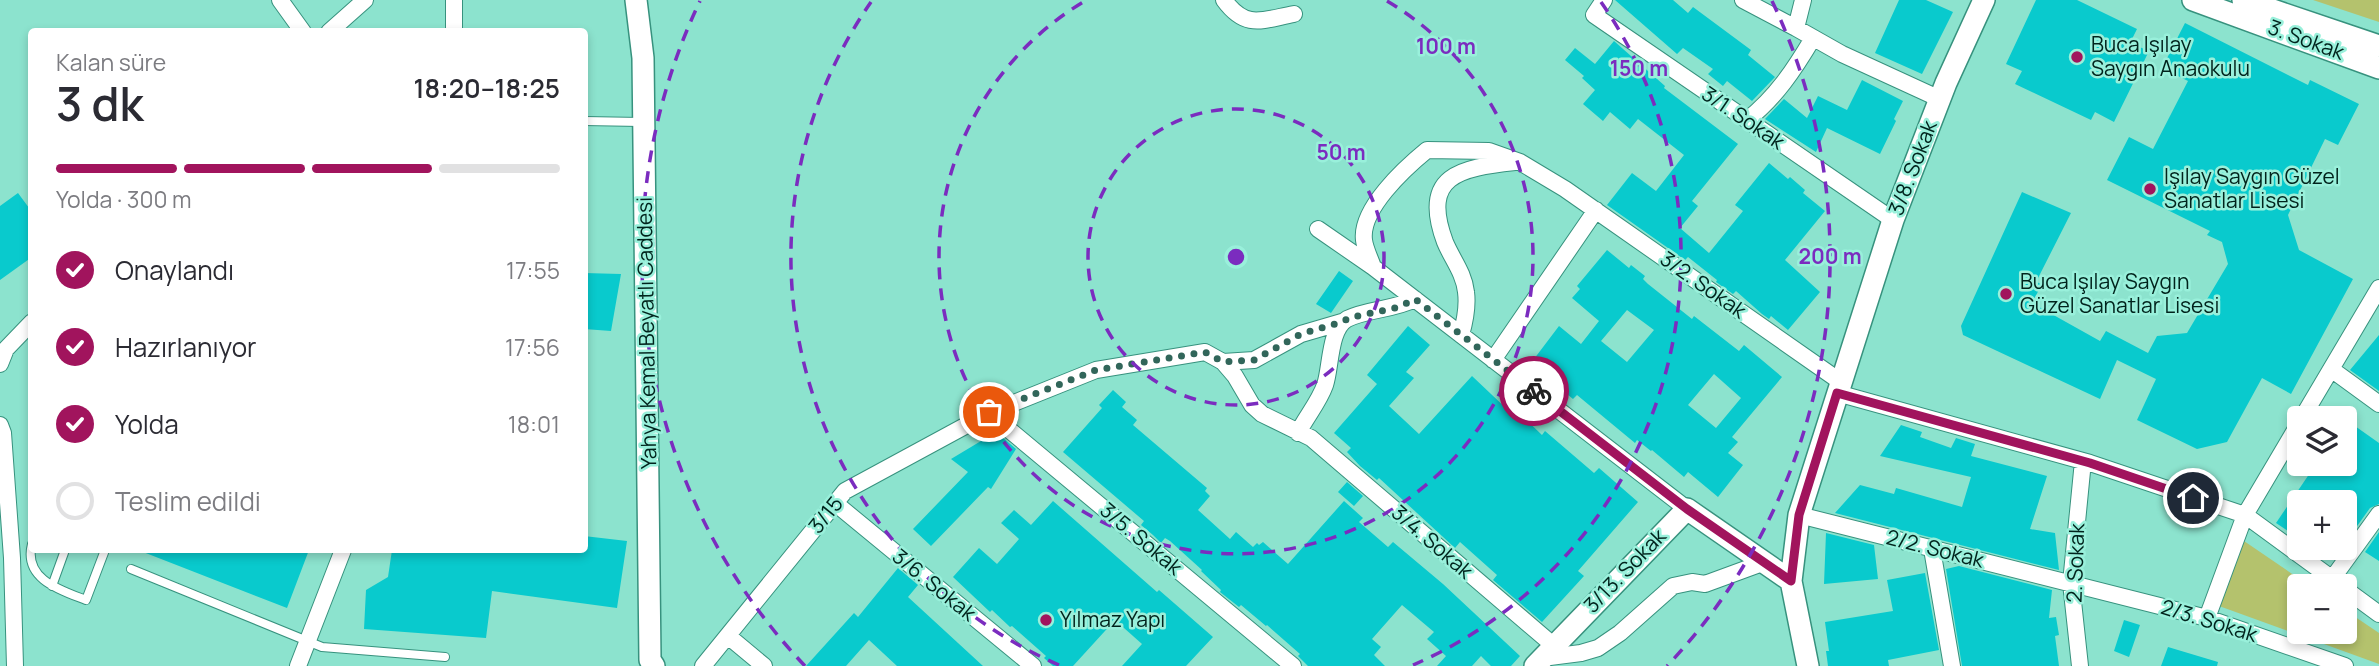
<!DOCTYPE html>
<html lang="tr">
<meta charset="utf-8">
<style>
:root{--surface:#fff;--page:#f2f2f3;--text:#2b2b33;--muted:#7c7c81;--line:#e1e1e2;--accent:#a1145d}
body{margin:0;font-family:Manrope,sans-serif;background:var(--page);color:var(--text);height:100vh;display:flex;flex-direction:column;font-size:26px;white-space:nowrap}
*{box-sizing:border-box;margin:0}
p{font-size:23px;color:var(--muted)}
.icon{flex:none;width:38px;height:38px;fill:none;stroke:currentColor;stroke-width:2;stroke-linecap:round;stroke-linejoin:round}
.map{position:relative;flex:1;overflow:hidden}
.side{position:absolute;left:28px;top:28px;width:560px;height:525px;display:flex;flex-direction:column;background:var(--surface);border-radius:7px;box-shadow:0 4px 10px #0003}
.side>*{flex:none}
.fabs{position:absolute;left:2287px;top:406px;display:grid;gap:14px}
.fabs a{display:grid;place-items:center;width:70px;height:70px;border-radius:7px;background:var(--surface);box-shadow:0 4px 10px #0003;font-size:35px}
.pin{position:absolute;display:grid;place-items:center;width:60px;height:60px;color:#fff;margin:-30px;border:4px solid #fff;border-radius:50%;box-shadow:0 2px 7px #0007}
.courier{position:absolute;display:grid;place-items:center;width:70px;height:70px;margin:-35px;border:5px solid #a1145d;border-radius:50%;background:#fff;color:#222;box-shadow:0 2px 9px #0007}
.head em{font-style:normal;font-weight:600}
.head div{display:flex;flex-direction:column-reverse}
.head{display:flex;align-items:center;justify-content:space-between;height:119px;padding:0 28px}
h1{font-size:46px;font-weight:600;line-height:52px}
.bar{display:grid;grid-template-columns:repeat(4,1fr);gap:10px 7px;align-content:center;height:84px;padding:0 28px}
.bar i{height:9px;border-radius:5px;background:var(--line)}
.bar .on{background:var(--accent)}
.bar p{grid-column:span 4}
ol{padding:0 28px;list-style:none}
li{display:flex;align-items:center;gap:21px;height:77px}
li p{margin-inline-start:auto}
li .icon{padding:7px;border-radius:50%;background:var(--accent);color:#fff;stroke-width:4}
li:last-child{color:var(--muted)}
li i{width:38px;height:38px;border:4px solid var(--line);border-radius:50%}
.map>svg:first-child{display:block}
</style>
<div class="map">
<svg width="2379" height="666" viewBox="0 0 2379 666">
<rect width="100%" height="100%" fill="#8ce3ce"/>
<path fill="#b4c26d" d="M2313 0H2379V22Z
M2244 541 2310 586H2300V632H2345V610L2379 633V664L2219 606Z"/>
<path fill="#09cacd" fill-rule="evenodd" d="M1615 0H1673L1688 13 1693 7 1751 50 1748 55 1775 77 1752 101 1727 81 1723 86 1708 74 1713 69 1683 48 1677 54Z
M1899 0H1926L1953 12 1922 74 1875 53Z
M2036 0H2077L2137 29 2130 43 2149 51 2114 122 2095 112 2091 120 2015 84 2022 71 2006 64Z
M2185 23 2308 85 2310 80 2359 104 2338 145 2325 139 2288 215 2299 250 2353 279 2291 394 2262 378 2227 442 2197 449 2137 420 2156 379 2117 360 2100 399 1963 335 1961 326 2022 192 2071 213 2036 282 2042 284 2032 303 2100 341 2106 331 2148 353 2157 336 2187 333 2228 264 2222 242 2207 235 2210 231 2107 180 2129 137 2153 149 2188 81 2162 68Z
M1614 41 1665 86 1664 88 1738 144 1692 201 1698 206 1680 228 1709 253 1743 211 1735 205 1769 163 1788 179 1790 177 1805 190 1803 193 1825 211 1785 260 1820 292 1788 330 1771 316 1769 319 1762 314 1736 291 1733 294 1716 282 1717 280 1688 257 1685 260 1607 205 1632 173 1656 191 1684 155 1638 119 1630 129 1610 112 1603 121 1583 104 1595 90 1582 78 1584 76 1565 60 1575 48 1595 64Z
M1862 80 1903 101 1894 119 1896 121 1880 154 1827 128 1816 152 1765 119 1784 99 1807 118 1818 96 1847 110Z
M18 193 32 212V257L0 280V206Z
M1607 250 1629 268 1631 265 1645 276 1643 279 1648 284 1692 319 1694 316 1739 351 1744 345 1782 377 1732 437 1738 442 1728 453 1743 465 1718 497 1688 472 1684 477 1652 450 1651 451 1637 440 1635 443 1577 395 1573 399 1551 381 1555 376 1534 359 1559 326 1581 344 1599 321 1572 298 1580 289 1577 286ZM1627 310 1654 330 1627 362 1601 341ZM1714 374 1741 398 1716 428 1688 405Z
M1339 271 1353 281 1331 313 1316 304Z
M584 273 621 274 611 331 584 329Z
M1408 326 1430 345 1406 372 1414 378 1389 406 1419 434 1472 376 1510 412 1514 408 1542 435 1545 431 1594 473 1599 468 1638 502 1578 571 1584 576 1542 622 1493 580 1497 575 1460 542 1455 548 1379 478 1377 480 1360 466 1347 452 1351 448 1334 433 1377 384 1367 375Z
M2379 335V391L2350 370Z
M1113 390 1126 402 1122 407 1137 420 1133 425 1207 488 1205 491 1210 496 1198 510 1230 539 1236 532 1253 547 1257 543 1259 545 1263 542 1288 564 1344 501 1363 518 1359 522 1388 547 1393 542 1443 584 1520 656 1511 666H1491L1481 656 1472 666H1437L1446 656 1427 639 1434 632 1402 605 1372 639 1381 647 1374 655 1385 666H1308L1298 656 1300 654 1267 625 1266 626 1241 605 1239 607 1220 592 1221 590 1201 571 1202 570 1170 541 1165 538 1161 543 1153 535 1141 525 1144 521 1063 452 1102 408 1099 405Z
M2345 419 2379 443V504L2370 508 2347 540 2345 539V502H2300V539L2276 523 2316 464H2345Z
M1901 425 1922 432 1920 437 1951 448 1956 438 1975 444 1971 456 2047 476 2030 529 2055 533 2059 570 1835 513 1860 485 1894 494 1896 488 1962 507 1971 477 1880 456Z
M996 432 1016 449 991 489 988 487 931 546 913 529 968 472 951 459Z
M1347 482 1363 496 1354 506 1338 492Z
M1053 501 1157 592 1159 590 1213 637 1186 666H1122L1142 644 1115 620 1073 666H1053L1044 658 1046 656 1012 626 1010 627 992 610 990 612 953 577 979 548 997 564 1019 539 1001 523 1014 510 1031 525Z
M2379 532V561L2365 552Z
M1826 533 1874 545 1878 579 1824 584Z
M584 536 627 541 617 608 492 591 486 638 364 629 366 590 388 577 392 550H584Z
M138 550H309L287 608Z
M1959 566 2052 590 2049 618 2056 617 2059 635 2055 636 2059 666H1962L1946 569Z
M898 568 918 585 908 597 983 666H897L869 640 846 666H806L854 613 858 617Z
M1925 573 1939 650 1888 660 1889 666H1828L1826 651H1829L1825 622 1893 611 1887 580Z
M2124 620 2140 625 2129 657 2114 651Z
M2168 647 2218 662 2217 666H2161Z"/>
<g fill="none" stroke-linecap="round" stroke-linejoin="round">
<defs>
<path id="lane" d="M584 121 641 122
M32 544C23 579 60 590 86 600L105 550
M131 569 322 647 445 657
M52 586 65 550"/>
<path id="street" d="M280 0 303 32
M1224 0C1246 30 1262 20 1294 14
M1604 0 1594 15 1893 220
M1743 0 1796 28
M1803 0 1796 28 1842 54 1940 99
M329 32 365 0
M454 32V0
M1747 120C1776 97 1794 70 1813 38
M1318 229 1373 267 1687 509
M1373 267C1370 258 1365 249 1364 240 1360 209 1405 168 1427 150L1489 151 1520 162 1565 189 1841 382
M1461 335C1465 321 1468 307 1466 292 1464 273 1452 259 1445 242 1420 175 1460 168 1515 162
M1493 360 1596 210
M1223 362 1254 360 1301 334 1342 322
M0 364 6 349 32 322
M2331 369 2379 404
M1837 393 2090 463 2245 515 2342 586
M989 413 1293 666
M2302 418 2379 288
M0 425 3 433 12 558 15 666
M1298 433C1306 417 1319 402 1325 385 1331 368 1329 329 1347 319 1367 309 1393 310 1415 299
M835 503 1033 666
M1799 515 2207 618 2345 666
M1932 549 1952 666
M2332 579 2379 514
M2345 589 2379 614
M2207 618 2245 515 2300 422
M728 636 764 666
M1542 658 1581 653 1598 648 1620 633 1673 586 1692 582 1705 584 1765 562
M298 666 343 550
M703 666 845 491 989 413 1096 370 1205 352 1223 362 1235 376 1252 405 1262 414 1311 438 1553 645
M2080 666 2071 583 2083 461"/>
<path id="secondary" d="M636 0 643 58 650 660 654 666
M2193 0 2379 68
M2243 0 2379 46
M1535 666 1687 509 1791 581
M1808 666 1791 581 1799 515 1893 220 1946 83 1984 0"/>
</defs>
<use href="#lane" stroke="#37927e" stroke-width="10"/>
<use href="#street" stroke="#37927e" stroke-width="18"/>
<use href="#secondary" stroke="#37927e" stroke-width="24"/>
<use href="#lane" stroke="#fff" stroke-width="8"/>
<use href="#street" stroke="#fff" stroke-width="16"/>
<use href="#secondary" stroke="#fff" stroke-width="21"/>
</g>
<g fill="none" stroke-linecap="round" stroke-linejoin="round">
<path stroke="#31665a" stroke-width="7" stroke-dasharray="0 12.6" d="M989 412 1096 370 1205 352 1223 362 1254 360 1301 334 1342 322 1349 318 1399 307 1415 299 1534 391"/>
<path stroke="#a1145d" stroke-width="9" d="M1534 391 1687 509 1791 581 1799 515 1837 393 2090 463 2193 498"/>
</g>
<g fill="none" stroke="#7b2cbf" stroke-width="3.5" stroke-dasharray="12 9">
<circle cx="1236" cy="257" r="148"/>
<path d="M1387 1A297 297 0 1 1 1085 1"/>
<path d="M1059 665A445 445 0 0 1 871 2M1601 2A445 445 0 0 1 1413 665"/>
<path d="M805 666A594 594 0 0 1 700 1M1772 1A594 594 0 0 1 1667 666"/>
</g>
<g fill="#a1145d" stroke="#99f0db" stroke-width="2.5">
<circle cx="2077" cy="57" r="7"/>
<circle cx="2150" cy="189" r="7"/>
<circle cx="2006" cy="294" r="7"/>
<circle cx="1046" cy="620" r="7"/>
</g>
<g text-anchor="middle" stroke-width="5" stroke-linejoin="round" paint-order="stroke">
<g font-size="21" fill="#00231c" stroke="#99f0db">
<text transform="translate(2306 40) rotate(20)" y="7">3. Sokak</text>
<text transform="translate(1743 118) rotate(34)" y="7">3/1. Sokak</text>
<text transform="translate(1913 168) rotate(-69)" y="7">3/8. Sokak</text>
<text transform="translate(1703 285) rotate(35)" y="7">3/2. Sokak</text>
<text transform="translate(647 333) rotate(-91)" y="7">Yahya Kemal Beyatlı Caddesi</text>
<text transform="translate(826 515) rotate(-51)" y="7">3/15</text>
<text transform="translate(1141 539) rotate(40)" y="7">3/5. Sokak</text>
<text transform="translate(1432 542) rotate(41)" y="7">3/4. Sokak</text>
<text transform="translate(1935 549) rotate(14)" y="7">2/2. Sokak</text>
<text transform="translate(2076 563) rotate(-88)" y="7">2. Sokak</text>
<text transform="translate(1625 571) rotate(-46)" y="7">3/13. Sokak</text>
<text transform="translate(934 585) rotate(39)" y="7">3/6. Sokak</text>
<text transform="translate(2209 621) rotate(17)" y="7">2/3. Sokak</text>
</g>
<g font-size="21" fill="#00231c" stroke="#99f0db" text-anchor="start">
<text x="2091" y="52">Buca Işılay<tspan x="2091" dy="24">Saygın Anaokulu</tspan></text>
<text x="2164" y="184">Işılay Saygın Güzel<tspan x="2164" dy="24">Sanatlar Lisesi</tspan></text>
<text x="2020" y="289">Buca Işılay Saygın<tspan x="2020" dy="24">Güzel Sanatlar Lisesi</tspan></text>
<text x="1060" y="627">Yılmaz Yapı</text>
</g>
</g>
<circle cx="1236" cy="257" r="10" fill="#7b2cbf" stroke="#99f0db" stroke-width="3.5"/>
<g font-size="21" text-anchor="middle" font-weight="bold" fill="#7b2cbf" stroke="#99f0db" stroke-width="5" stroke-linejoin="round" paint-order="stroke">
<text x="1446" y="54">100 m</text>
<text x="1639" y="76">150 m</text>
<text x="1341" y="160">50 m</text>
<text x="1830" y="264">200 m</text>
</g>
</svg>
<div class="fabs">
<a><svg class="icon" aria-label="layers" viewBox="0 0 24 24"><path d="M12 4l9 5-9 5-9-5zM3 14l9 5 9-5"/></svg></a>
<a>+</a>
<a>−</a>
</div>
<div class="pin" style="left:989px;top:412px;background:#ea580c"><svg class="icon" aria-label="bag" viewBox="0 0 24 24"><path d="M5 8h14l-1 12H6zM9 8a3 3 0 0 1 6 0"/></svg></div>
<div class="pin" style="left:2193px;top:498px;background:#1f2937"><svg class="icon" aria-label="home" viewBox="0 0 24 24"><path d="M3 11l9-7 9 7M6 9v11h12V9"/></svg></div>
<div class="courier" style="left:1534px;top:391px"><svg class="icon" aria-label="bike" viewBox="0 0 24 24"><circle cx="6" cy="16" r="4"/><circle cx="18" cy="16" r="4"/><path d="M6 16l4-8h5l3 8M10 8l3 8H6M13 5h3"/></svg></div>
<section class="side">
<div class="head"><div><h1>3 dk</h1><p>Kalan süre</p></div><em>18:20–18:25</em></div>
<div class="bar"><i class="on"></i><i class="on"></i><i class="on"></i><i></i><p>Yolda · 300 m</p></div>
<ol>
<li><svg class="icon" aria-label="check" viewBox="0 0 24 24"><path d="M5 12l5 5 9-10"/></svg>Onaylandı<p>17:55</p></li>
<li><svg class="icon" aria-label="check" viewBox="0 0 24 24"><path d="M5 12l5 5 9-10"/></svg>Hazırlanıyor<p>17:56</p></li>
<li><svg class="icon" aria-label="check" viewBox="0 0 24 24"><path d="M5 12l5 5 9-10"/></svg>Yolda<p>18:01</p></li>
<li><i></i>Teslim edildi</li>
</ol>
</section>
</div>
